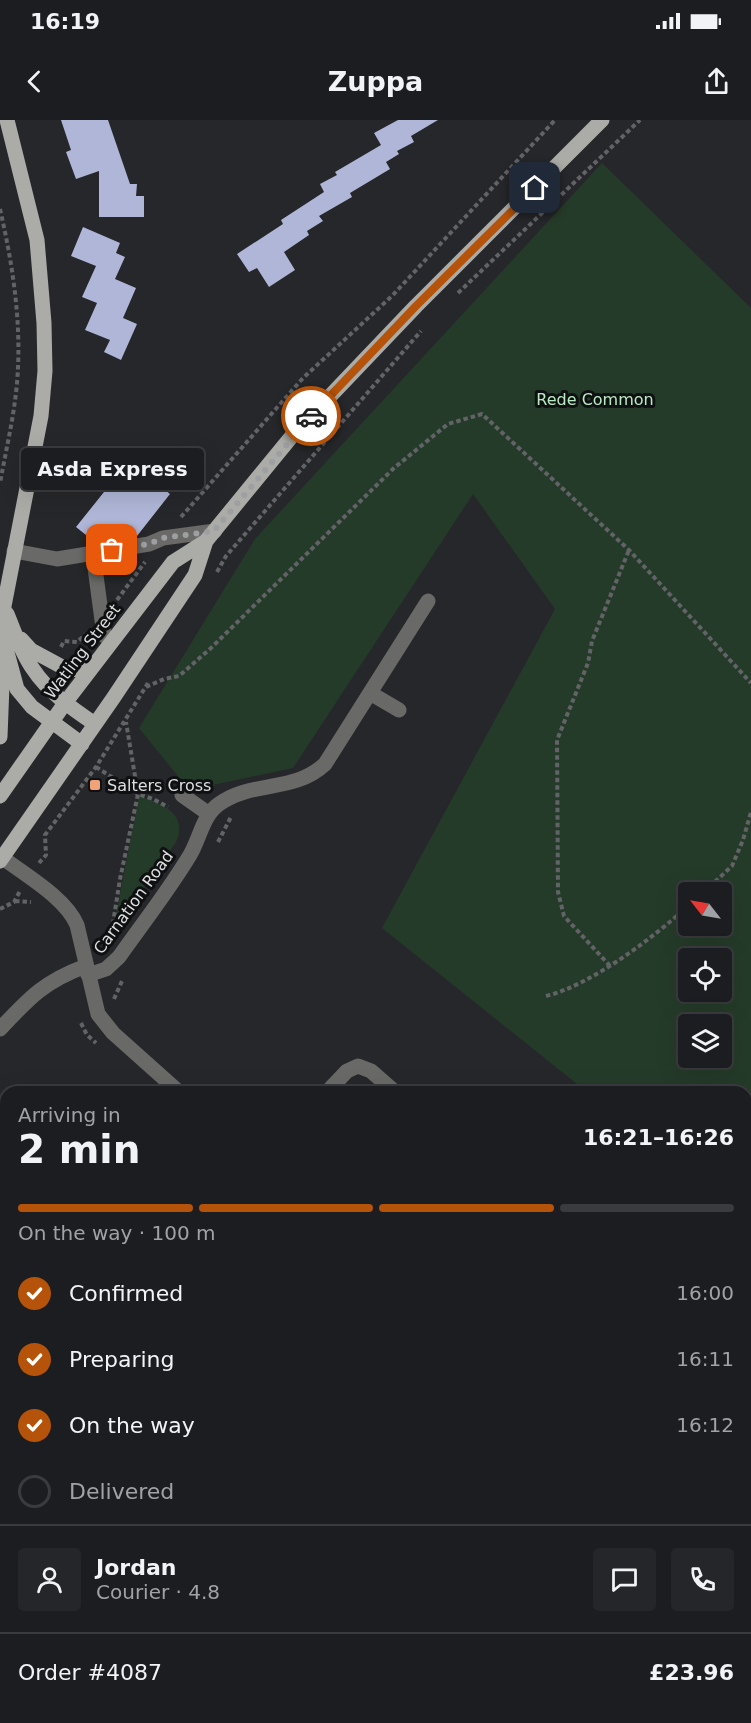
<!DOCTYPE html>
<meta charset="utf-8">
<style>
:root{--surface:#1c1d20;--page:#252629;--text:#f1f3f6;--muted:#a0a2a5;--line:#3a3b3e;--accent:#b45309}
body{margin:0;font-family:"DejaVu Sans",sans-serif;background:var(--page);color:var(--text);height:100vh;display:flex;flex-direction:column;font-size:22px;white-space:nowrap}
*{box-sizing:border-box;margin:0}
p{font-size:20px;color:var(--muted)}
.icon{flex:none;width:33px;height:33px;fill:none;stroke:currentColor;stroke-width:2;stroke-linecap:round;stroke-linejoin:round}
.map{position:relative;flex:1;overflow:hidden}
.details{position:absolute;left:0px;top:966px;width:752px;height:638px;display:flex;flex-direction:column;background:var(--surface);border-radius:18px 18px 0 0;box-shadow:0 6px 24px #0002,0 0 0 2px var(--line)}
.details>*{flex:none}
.needle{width:39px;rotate:301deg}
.tools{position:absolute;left:678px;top:762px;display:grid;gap:12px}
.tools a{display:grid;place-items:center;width:54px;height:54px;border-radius:6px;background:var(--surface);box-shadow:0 6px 24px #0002,0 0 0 2px var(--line);font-size:30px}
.pin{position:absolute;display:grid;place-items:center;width:51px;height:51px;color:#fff;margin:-26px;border-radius:12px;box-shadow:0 3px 9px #0006}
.courier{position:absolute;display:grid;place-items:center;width:60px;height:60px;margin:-30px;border:4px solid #b45309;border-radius:50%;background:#fff;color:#222;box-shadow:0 2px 8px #0007}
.bubble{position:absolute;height:42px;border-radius:6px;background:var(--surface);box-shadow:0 6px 24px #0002,0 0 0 2px var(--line);font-size:20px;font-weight:800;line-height:42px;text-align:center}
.head em{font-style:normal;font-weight:800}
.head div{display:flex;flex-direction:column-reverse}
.head{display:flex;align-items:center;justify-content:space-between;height:102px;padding:0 18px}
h1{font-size:39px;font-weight:800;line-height:45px}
.bar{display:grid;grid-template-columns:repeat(4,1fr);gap:9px 6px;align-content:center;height:72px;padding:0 18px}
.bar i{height:8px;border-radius:4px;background:var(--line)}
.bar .current{background:var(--accent)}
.bar p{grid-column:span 4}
.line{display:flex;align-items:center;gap:15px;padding:0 18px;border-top:2px solid var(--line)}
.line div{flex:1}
.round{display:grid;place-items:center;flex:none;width:63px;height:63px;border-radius:6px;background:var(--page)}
ol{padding:0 18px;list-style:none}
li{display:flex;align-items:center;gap:18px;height:66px}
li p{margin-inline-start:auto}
li .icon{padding:6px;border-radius:50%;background:var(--accent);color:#fff;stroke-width:4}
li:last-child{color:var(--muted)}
li i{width:33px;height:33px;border:3px solid var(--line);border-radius:50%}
.status{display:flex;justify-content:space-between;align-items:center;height:42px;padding:0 30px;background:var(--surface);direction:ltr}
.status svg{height:16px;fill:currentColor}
header{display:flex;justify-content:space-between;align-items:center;height:78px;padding:0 18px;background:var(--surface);font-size:27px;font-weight:800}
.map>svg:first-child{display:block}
</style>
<div class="status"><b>16:19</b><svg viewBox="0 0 49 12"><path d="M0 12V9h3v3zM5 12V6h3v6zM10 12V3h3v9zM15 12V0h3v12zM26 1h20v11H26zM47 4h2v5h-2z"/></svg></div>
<header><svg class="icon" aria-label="back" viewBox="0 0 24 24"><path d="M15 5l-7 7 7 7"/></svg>Zuppa<svg class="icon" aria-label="share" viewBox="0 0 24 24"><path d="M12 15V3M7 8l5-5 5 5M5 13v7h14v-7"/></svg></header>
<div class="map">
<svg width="751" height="1603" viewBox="0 0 751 1603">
<rect width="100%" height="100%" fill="#26272a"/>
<path fill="#2d2f38" d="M0 1030 6 1036V1598H687L697 1603H0Z"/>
<path fill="#253b29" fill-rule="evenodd" d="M602 43 751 188V1215L746 1212V972H587L382 808 555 489 473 374 293 648 189 670 139 608 255 419ZM722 772V806H688V772ZM722 838V872H688V838ZM688 904H722V938H688Z
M139 676C161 683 189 694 176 722L116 807 114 805Z"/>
<path fill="#afb6d7" d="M61 0H108L130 64H137L136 76H144V97H99V51L76 59 66 32 71 30Z
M398 0H438L411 16 414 22 397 31 399 34 386 42 390 49 350 73 352 77 319 96 323 101 307 111 309 115 284 132 295 150 269 167 257 148 249 152 237 134 283 104 281 100 324 72 320 64 337 55 335 52 381 25 374 13Z
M83 107 120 123 116 133 125 137 115 159 136 168 123 198 137 204 121 240 104 232 110 220 85 210 97 183 82 177 96 146 71 136Z
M72 326 123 336 170 374 137 416 96 423 76 407 104 372 66 366Z"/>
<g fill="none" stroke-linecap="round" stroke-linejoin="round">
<path stroke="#626366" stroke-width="4" stroke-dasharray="4.5 3" stroke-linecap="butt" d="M0 89C13 146 22 204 17 263 14 297 6 330 0 363
M458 173 640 0
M181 397 303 258 392 176 555 0
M217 452 226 436 421 211
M117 480 145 442
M61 527 64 521 77 522 86 514
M146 567 164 559 179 556 211 528 394 348 448 304 482 294 629 430 751 563
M96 647 138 674 153 679 168 687
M218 722 231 697
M39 743 46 735 45 715 96 647 148 563
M704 772 732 746 743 720 751 692
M15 781 31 782
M0 789 14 782 20 771
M116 811 113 803 120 759 138 674 126 602
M610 846 564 796 558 772 557 620 588 543 592 521 629 430
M546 876C591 865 653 818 688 786
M114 879 122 861
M81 903 87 915 96 923
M746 1397 751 1400
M0 1582 6 1569
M122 1598 124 1603
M565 1598 573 1603
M149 1603 153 1598
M338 1603 342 1598"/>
<path stroke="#696967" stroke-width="15" d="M14 431 57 439 149 424 163 418 215 411
M93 433 104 515 111 522
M370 573 399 590
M182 675 209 694
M0 736C24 754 66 778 77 805L98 894 113 913 179 972
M88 855 106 849 119 837C143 803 169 770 190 735 200 718 203 695 219 684 253 660 294 673 325 644L428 481
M0 909C30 877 45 861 86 846
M327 972 347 951 358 946 371 951 395 972
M0 1053 6 1056
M746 1257 751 1260
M746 1428 751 1431"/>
<path stroke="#ababa7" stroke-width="15" d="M7 0 37 120 44 203 45 251 41 296 4 486 5 525 17 569 32 587 82 624
M7 494C15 513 21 532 33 549 48 572 73 589 95 604
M21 519 31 530 68 550 91 548
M0 617 3 539
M0 676 65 583 173 442 206 421
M0 741 114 577 195 455 206 421 292 316 416 186 602 0"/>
</g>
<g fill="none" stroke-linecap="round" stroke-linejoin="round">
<path stroke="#9e9fa2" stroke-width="6" stroke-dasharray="0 10.8" d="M112 430 149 424 163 418 214 411 311 296"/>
<path stroke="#b45309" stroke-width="8" d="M311 296 416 186 535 68"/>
</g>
<rect fill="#f0a279" stroke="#0f1011" stroke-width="2" x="89" y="659" width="12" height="12" rx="3"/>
<g text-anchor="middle" stroke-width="6" stroke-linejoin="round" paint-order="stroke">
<g font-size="16" fill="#b7ebc1" stroke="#0f1011">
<text x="595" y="285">Rede Common</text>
</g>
<g font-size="16" fill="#dfdfe2" stroke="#0f1011">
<text transform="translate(82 531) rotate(-53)" y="6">Watling Street</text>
<text transform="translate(133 782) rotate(-54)" y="6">Carnation Road</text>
</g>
<g font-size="16" fill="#dfdfe2" stroke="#0f1011" text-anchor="start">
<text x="107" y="671">Salters Cross</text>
</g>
</g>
</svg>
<div class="tools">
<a><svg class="needle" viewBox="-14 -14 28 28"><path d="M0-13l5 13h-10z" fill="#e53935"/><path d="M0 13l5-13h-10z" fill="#a0a2a5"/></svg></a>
<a><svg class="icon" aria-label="locate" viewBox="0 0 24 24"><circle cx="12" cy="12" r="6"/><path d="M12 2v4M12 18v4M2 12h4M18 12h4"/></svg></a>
<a><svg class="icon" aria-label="layers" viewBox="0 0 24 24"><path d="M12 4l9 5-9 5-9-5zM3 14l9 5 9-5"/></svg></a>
</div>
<div class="pin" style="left:112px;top:430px;background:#ea580c"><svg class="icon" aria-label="bag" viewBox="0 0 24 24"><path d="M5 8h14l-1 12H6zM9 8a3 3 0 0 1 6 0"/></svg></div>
<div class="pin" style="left:535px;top:68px;background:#1f2937"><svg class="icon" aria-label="home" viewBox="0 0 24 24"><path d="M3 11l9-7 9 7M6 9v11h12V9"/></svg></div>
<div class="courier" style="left:311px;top:296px"><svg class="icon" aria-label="car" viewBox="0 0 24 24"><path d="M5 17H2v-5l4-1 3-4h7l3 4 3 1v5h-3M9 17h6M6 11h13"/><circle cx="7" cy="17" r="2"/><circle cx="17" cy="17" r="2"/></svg></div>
<div class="bubble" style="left:21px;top:328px;width:183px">Asda Express</div>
<section class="details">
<div class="head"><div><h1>2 min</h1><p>Arriving in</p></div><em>16:21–16:26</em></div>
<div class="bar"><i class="current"></i><i class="current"></i><i class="current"></i><i></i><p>On the way · 100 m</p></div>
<ol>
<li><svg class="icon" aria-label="check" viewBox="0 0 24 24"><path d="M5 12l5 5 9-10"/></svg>Confirmed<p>16:00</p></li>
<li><svg class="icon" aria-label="check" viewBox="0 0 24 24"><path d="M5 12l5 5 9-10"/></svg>Preparing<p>16:11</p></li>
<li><svg class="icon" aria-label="check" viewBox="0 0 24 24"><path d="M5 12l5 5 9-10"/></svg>On the way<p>16:12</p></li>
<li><i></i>Delivered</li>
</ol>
<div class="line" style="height:108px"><a class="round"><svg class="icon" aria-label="person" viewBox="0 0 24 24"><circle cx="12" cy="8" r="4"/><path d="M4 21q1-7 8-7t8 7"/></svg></a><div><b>Jordan</b><p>Courier · 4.8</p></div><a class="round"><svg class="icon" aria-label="chat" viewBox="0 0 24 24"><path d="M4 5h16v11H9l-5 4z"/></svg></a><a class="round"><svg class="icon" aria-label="phone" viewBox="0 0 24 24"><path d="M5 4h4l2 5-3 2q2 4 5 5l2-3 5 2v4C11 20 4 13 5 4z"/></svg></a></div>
<div class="line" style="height:78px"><div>Order #4087</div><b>£23.96</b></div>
</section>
</div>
